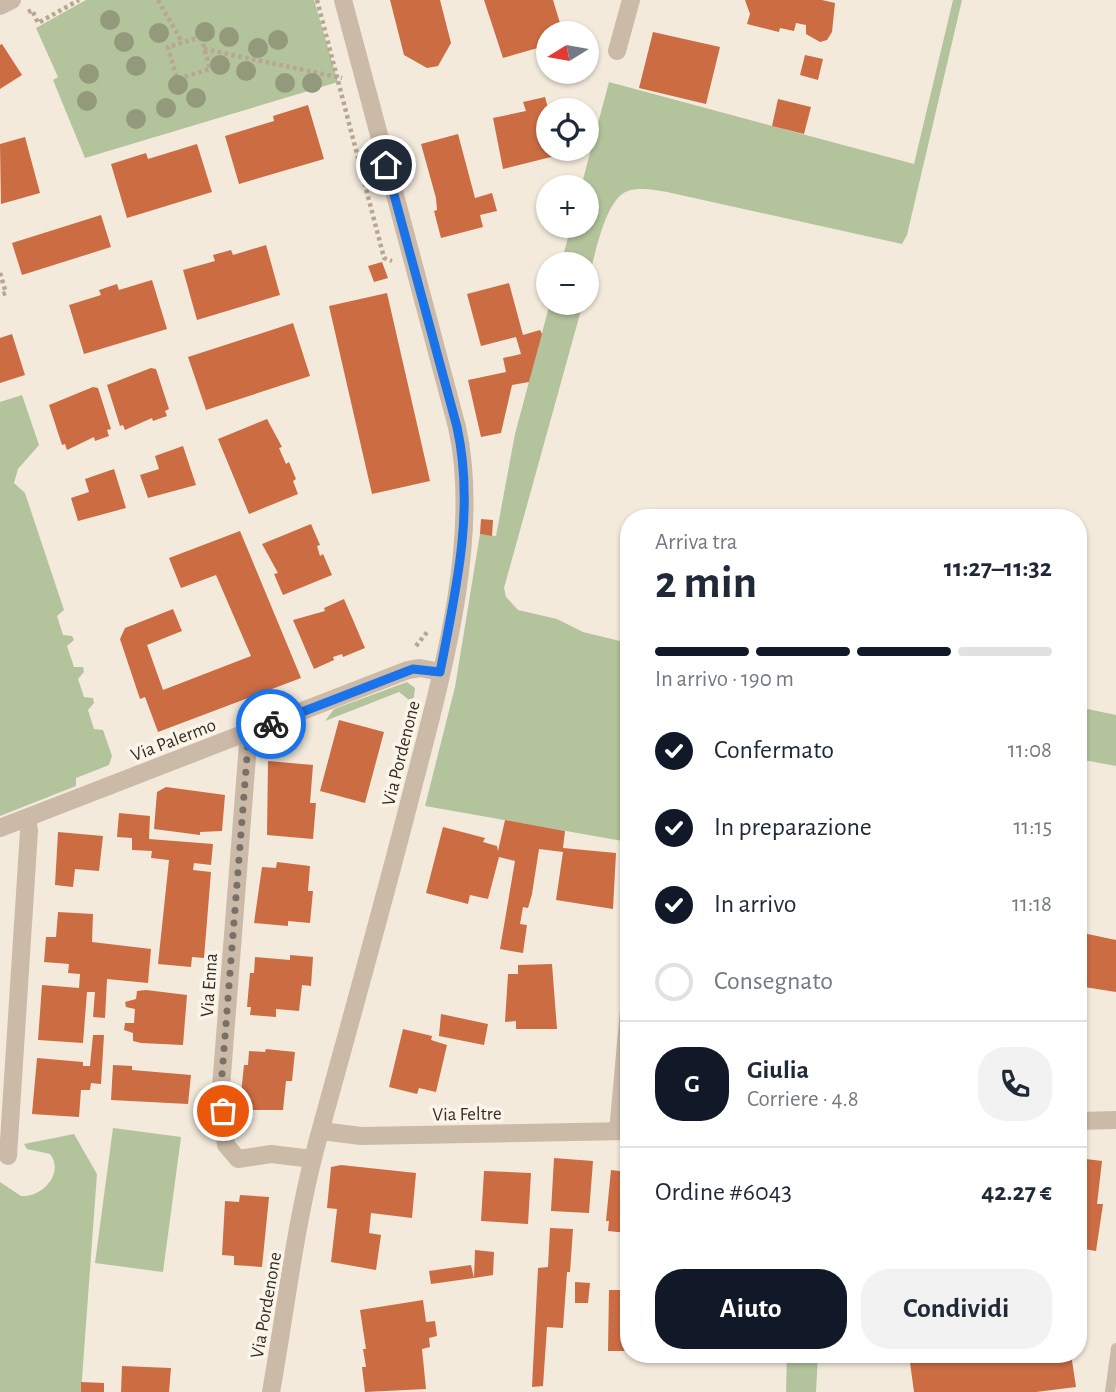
<!DOCTYPE html>
<html lang="it">
<meta charset="utf-8">
<style>
:root{--surface:#fff;--page:#f2f2f3;--text:#1f2937;--muted:#747a83;--line:#e0e1e3;--accent:#111827}
body{margin:0;font-family:"Alegreya Sans",sans-serif;background:var(--page);color:var(--text);height:100vh;display:flex;flex-direction:column;font-size:26px;white-space:nowrap}
*{box-sizing:border-box;margin:0}
p{font-size:23px;color:var(--muted)}
.icon{flex:none;width:38px;height:38px;fill:none;stroke:currentColor;stroke-width:2;stroke-linecap:round;stroke-linejoin:round}
.map{position:relative;flex:1;overflow:hidden}
.panel{position:absolute;left:620px;top:509px;width:467px;height:854px;display:flex;flex-direction:column;background:var(--surface);border-radius:28px;box-shadow:0 2px 5px #0004}
.panel>*{flex:none}
.needle{width:46px;rotate:259deg}
.controls{position:absolute;left:536px;top:21px;display:grid;gap:14px}
.controls a{display:grid;place-items:center;width:63px;height:63px;border-radius:50%;background:var(--surface);box-shadow:0 2px 5px #0004;font-size:35px}
.pin{position:absolute;display:grid;place-items:center;width:60px;height:60px;color:#fff;margin:-30px;border:4px solid #fff;border-radius:50%;box-shadow:0 2px 7px #0007}
.courier{position:absolute;display:grid;place-items:center;width:70px;height:70px;margin:-35px;border:5px solid #1a73e8;border-radius:50%;background:#fff;color:#222;box-shadow:0 2px 9px #0007}
.head em{font-style:normal;font-weight:700}
.head div{display:flex;flex-direction:column-reverse}
.head{display:flex;align-items:center;justify-content:space-between;height:119px;padding:0 35px}
h1{font-size:46px;font-weight:700;line-height:52px}
.bar{display:grid;grid-template-columns:repeat(4,1fr);gap:10px 7px;align-content:center;height:84px;padding:0 35px}
.bar i{height:9px;border-radius:5px;background:var(--line)}
.bar .active{background:var(--accent)}
.bar p{grid-column:span 4}
.line{display:flex;align-items:center;gap:18px;padding:0 35px;border-top:2px solid var(--line)}
.line div{flex:1}
.round{display:grid;place-items:center;flex:none;width:74px;height:74px;border-radius:28px;background:var(--page)}
ol{padding:0 35px;list-style:none}
li{display:flex;align-items:center;gap:21px;height:77px}
li p{margin-inline-start:auto}
li .icon{padding:7px;border-radius:50%;background:var(--accent);color:#fff;stroke-width:4}
li:last-child{color:var(--muted)}
li i{width:38px;height:38px;border:4px solid var(--line);border-radius:50%}
.cta{display:flex;gap:14px;margin-top:auto;padding:14px 35px}
.cta a{flex:1;height:80px;border-radius:28px;background:var(--accent);color:#fff;font-size:28px;font-weight:700;line-height:80px;text-align:center}
.cta a+a{background:var(--page);color:var(--text)}
.map>svg:first-child{display:block}
</style>
<div class="map">
<svg width="1116" height="1392" viewBox="0 0 1116 1392">
<rect width="100%" height="100%" fill="#f3eadc"/>
<path fill="#b3c39c" d="M86 0H314L338 82 85 158 53 80 58 77 36 28Z
M953 0H962L907 235 902 244 667 192C655 190 640 187 628 191 603 199 593 266 586 290V264H561L571 226H586V187H581L609 82 914 164Z
M550 303H583L504 588 506 597 518 610 557 619 583 632 628 643V842L425 806 455 687 480 534 496 536 515 434Z
M22 395 39 445 18 469 14 483 25 493 64 610 57 616 63 635 72 636 74 640 67 646 74 667H83L84 672 78 679 84 697 93 698 94 703 88 710 94 729 103 730 112 756 109 765 76 778V786L0 816V402Z
M407 682 415 688 413 703 399 692 325 721 334 709Z
M1078 707 1116 715V766L1078 759Z
M113 1128 181 1137 163 1272 95 1263Z
M74 1134 97 1174 81 1392H0V1182L21 1196C42 1198 65 1173 50 1154L27 1149 24 1144Z
M787 1355H818L816 1392H786Z"/>
<path fill="#cb6c43" d="M390 0H440L451 43 438 66 427 68 404 55Z
M484 0H553L563 33H548V45L503 58Z
M745 0H822L835 3 832 32 827 40 820 42 806 34V25L796 23 794 31 780 28 779 32 747 24 750 14Z
M653 32 720 47 706 104 639 88Z
M2 44 22 75 0 89V45Z
M805 55 823 59 818 80 800 75Z
M545 97 548 108 559 106 560 110H548V149H570L571 152 503 169 493 118 526 111 523 102Z
M778 99 811 107 804 134 772 126Z
M308 105 324 159 239 184 225 136 274 121 273 116Z
M458 134 475 198 492 193 497 211 480 215 483 227 441 238 434 211 437 210 436 198 421 144Z
M25 137 40 193 1 204 0 144Z
M197 144 212 192 127 218 111 164 146 153 148 159Z
M101 215 111 247 22 275 12 243Z
M266 245 280 295 197 320 183 270 215 261 213 255 231 250 233 255Z
M382 262 388 278 374 282 368 266Z
M152 280 167 329 84 354 69 305 101 295 99 290 117 284 119 290Z
M509 283 523 335 540 330 542 334 529 382 512 385 501 433 481 437 468 380 506 372 503 358 521 354 516 337 481 346 467 294Z
M387 293 430 481 372 494 329 306Z
M293 323 310 376 206 410 188 357Z
M12 334 25 375 0 383V338Z
M151 368 156 369 169 409 165 411 167 416 153 421 152 418 125 430 123 425 120 426 107 385Z
M93 387 98 388 111 429 107 430 109 436 95 441 94 437 67 450 65 444 62 445 49 405Z
M267 419 282 447 279 448 286 464 289 462 296 479 293 481 298 494 249 514 218 439Z
M183 446 196 485 148 498 140 475 159 469 155 456Z
M114 469 126 508 78 521 71 498 89 492 85 479Z
M481 519 493 520 492 536 480 534Z
M311 524 320 545 317 546 320 556 323 554 332 575 283 595 274 574 278 573 262 544Z
M240 531 301 678 158 732 145 697 140 699 120 639 125 628 173 609 182 631 147 645 163 690 251 656 216 575 181 588 169 558Z
M344 599 365 648 343 657 342 654 333 657 334 660 314 669 293 620 325 611 324 608Z
M339 720 384 732 365 803 320 791Z
M268 761 313 765 310 803H316L313 839 267 835Z
M166 787 225 795 222 831 200 832V835L154 829 157 792Z
M119 813 150 816 149 839 213 844 211 865 194 863 193 870 211 872 204 958 192 957 191 967 158 964 169 860 151 858 152 851 132 850V838L117 837Z
M505 820 565 831 563 848 616 853 613 909 556 900 563 852 539 849 532 894 528 908 523 907 520 924 527 925 523 953 500 949 515 861 499 857 488 899 470 895 468 904 426 893 443 827 485 838 483 842 497 846 498 851Z
M58 832 103 836 99 871 75 869 73 887 55 885Z
M277 862 310 866 308 891H313L310 923 288 921V926L254 923 262 867 276 868Z
M58 912 93 914 92 942 151 949 148 983 107 979 105 1018 93 1017 95 992H87L83 1043 38 1040 42 985 79 988 80 974 68 973 69 964 44 962 46 937H56Z
M1078 932 1116 940V992L1078 986Z
M290 955 313 957 311 986 302 985 299 1011 276 1009V1017L250 1015 251 1007H247L250 973H254L255 957 290 960Z
M552 964 557 1029H516V1021L505 1022 508 974H518V965Z
M146 990 187 995 183 1045 141 1043 133 1041V1033L124 1030 125 1023H134L135 1009 126 1007 125 1002 136 999 137 991Z
M441 1014 488 1024 484 1045 439 1036Z
M403 1029 432 1036 431 1040 447 1045 436 1092 419 1088 417 1094 389 1087Z
M93 1035H104L101 1084 91 1083 90 1090H81L79 1117 32 1114 37 1058 83 1062V1066H90Z
M266 1049 295 1052 292 1081H286L283 1110H243L244 1103H240L244 1065H248L249 1051 265 1052Z
M113 1065 132 1066V1070L191 1075 188 1104 111 1100Z
M554 1158 593 1161 589 1213 551 1211Z
M1078 1158 1102 1161 1097 1204H1103L1096 1251 1078 1248Z
M341 1165 416 1173 412 1218 371 1213 369 1233 381 1235 376 1270 331 1262 337 1209 327 1208 331 1167Z
M611 1170 628 1172V1233L608 1231 609 1221H606Z
M484 1171 531 1173 528 1224 481 1221Z
M240 1195 269 1197 262 1267 234 1265V1256L222 1255 225 1201 239 1202Z
M550 1228 573 1229 570 1272H567L563 1328 547 1327 543 1386 532 1387 538 1268 548 1267Z
M475 1250 494 1252 493 1275 474 1278 431 1284 429 1271 471 1265 474 1278Z
M575 1282 590 1283 588 1303H575Z
M609 1290H628V1351H608Z
M423 1300 426 1322 435 1321 437 1336 429 1338 430 1347 422 1349 426 1389 365 1392 362 1367H366L363 1349H366L360 1310Z
M914 1354H1071L1076 1387 1036 1392H914L909 1355Z
M122 1366 171 1368 169 1392H121Z
M81 1382 104 1383V1392H81Z"/>
<g fill="none" stroke-linecap="round" stroke-linejoin="round">
<path stroke="#b8a592" stroke-width="4.5" stroke-dasharray="3.5 3.5" stroke-linecap="butt" d="M158 0 182 42
M317 0 384 258 392 261
M28 12 32 10 38 23 79 0
M201 37 210 69 177 79 168 47Z
M204 49 342 78
M0 273 6 293 0 295
M416 646 428 631"/>
<path stroke="#ccbaa8" stroke-width="10" d="M614 1131 627 988
M1110 1392 1116 1348"/>
<path stroke="#ccbaa8" stroke-width="18" d="M0 6 12 0
M617 51 631 0
M246 733 248 744 220 1100 226 1145 238 1159 271 1154 313 1159
M0 828 408 670 420 668 440 672
M1078 1121 1116 1120
M321 1131 361 1136 628 1131
M8 1156 29 831 27 818
M271 1392C286 1309 295 1224 317 1143 349 1026 382 909 412 791 440 682 482 538 457 427L343 0"/>
</g>
<g fill="#939a7b">
<circle cx="110" cy="20" r="10"/>
<circle cx="205" cy="32" r="10"/>
<circle cx="159" cy="33" r="10"/>
<circle cx="229" cy="37" r="10"/>
<circle cx="278" cy="40" r="10"/>
<circle cx="124" cy="42" r="10"/>
<circle cx="258" cy="48" r="10"/>
<circle cx="220" cy="65" r="10"/>
<circle cx="136" cy="66" r="10"/>
<circle cx="246" cy="71" r="10"/>
<circle cx="89" cy="74" r="10"/>
<circle cx="285" cy="83" r="10"/>
<circle cx="312" cy="83" r="10"/>
<circle cx="178" cy="85" r="10"/>
<circle cx="196" cy="98" r="10"/>
<circle cx="87" cy="101" r="10"/>
<circle cx="166" cy="108" r="10"/>
<circle cx="136" cy="119" r="10"/>
</g>
<g fill="none" stroke-linecap="round" stroke-linejoin="round">
<path stroke="#797067" stroke-width="7" stroke-dasharray="0 12.6" d="M223 1111 220 1100 248 744 246 733 271 724"/>
<path stroke="#1a73e8" stroke-width="9" d="M271 724 413 669 440 672C456 590 475 509 457 427L386 165"/>
</g>
<g text-anchor="middle" stroke-width="7" stroke-linejoin="round" paint-order="stroke">
<g font-size="19" fill="#382e28" stroke="#faf4e9">
<text transform="translate(173 739) rotate(-21)" y="7">Via Palermo</text>
<text transform="translate(400 753) rotate(-76)" y="7">Via Pordenone</text>
<text transform="translate(208 985) rotate(-86)" y="7">Via Enna</text>
<text transform="translate(467 1113) rotate(-1)" y="7">Via Feltre</text>
<text transform="translate(265 1305) rotate(-80)" y="7">Via Pordenone</text>
</g>
</g>
</svg>
<div class="controls">
<a><svg class="needle" viewBox="-14 -14 28 28"><path d="M0-13l5 13h-10z" fill="#e53935"/><path d="M0 13l5-13h-10z" fill="#747a83"/></svg></a>
<a><svg class="icon" aria-label="locate" viewBox="0 0 24 24"><circle cx="12" cy="12" r="6"/><path d="M12 2v4M12 18v4M2 12h4M18 12h4"/></svg></a>
<a>+</a>
<a>−</a>
</div>
<div class="pin" style="left:223px;top:1111px;background:#ea580c"><svg class="icon" aria-label="bag" viewBox="0 0 24 24"><path d="M5 8h14l-1 12H6zM9 8a3 3 0 0 1 6 0"/></svg></div>
<div class="pin" style="left:386px;top:165px;background:#1f2937"><svg class="icon" aria-label="home" viewBox="0 0 24 24"><path d="M3 11l9-7 9 7M6 9v11h12V9"/></svg></div>
<div class="courier" style="left:271px;top:724px"><svg class="icon" aria-label="bike" viewBox="0 0 24 24"><circle cx="6" cy="16" r="4"/><circle cx="18" cy="16" r="4"/><path d="M6 16l4-8h5l3 8M10 8l3 8H6M13 5h3"/></svg></div>
<section class="panel">
<div class="head"><div><h1>2 min</h1><p>Arriva tra</p></div><em>11:27–11:32</em></div>
<div class="bar"><i class="active"></i><i class="active"></i><i class="active"></i><i></i><p>In arrivo · 190 m</p></div>
<ol>
<li><svg class="icon" aria-label="check" viewBox="0 0 24 24"><path d="M5 12l5 5 9-10"/></svg>Confermato<p>11:08</p></li>
<li><svg class="icon" aria-label="check" viewBox="0 0 24 24"><path d="M5 12l5 5 9-10"/></svg>In preparazione<p>11:15</p></li>
<li><svg class="icon" aria-label="check" viewBox="0 0 24 24"><path d="M5 12l5 5 9-10"/></svg>In arrivo<p>11:18</p></li>
<li><i></i>Consegnato</li>
</ol>
<div class="line" style="height:126px"><b class="round" style="background:var(--accent);color:#fff">G</b><div><b>Giulia</b><p>Corriere · 4.8</p></div><a class="round"><svg class="icon" aria-label="phone" viewBox="0 0 24 24"><path d="M5 4h4l2 5-3 2q2 4 5 5l2-3 5 2v4C11 20 4 13 5 4z"/></svg></a></div>
<div class="line" style="height:91px"><div>Ordine #6043</div><b>42.27 €</b></div>
<div class="cta"><a>Aiuto</a><a>Condividi</a></div>
</section>
</div>
